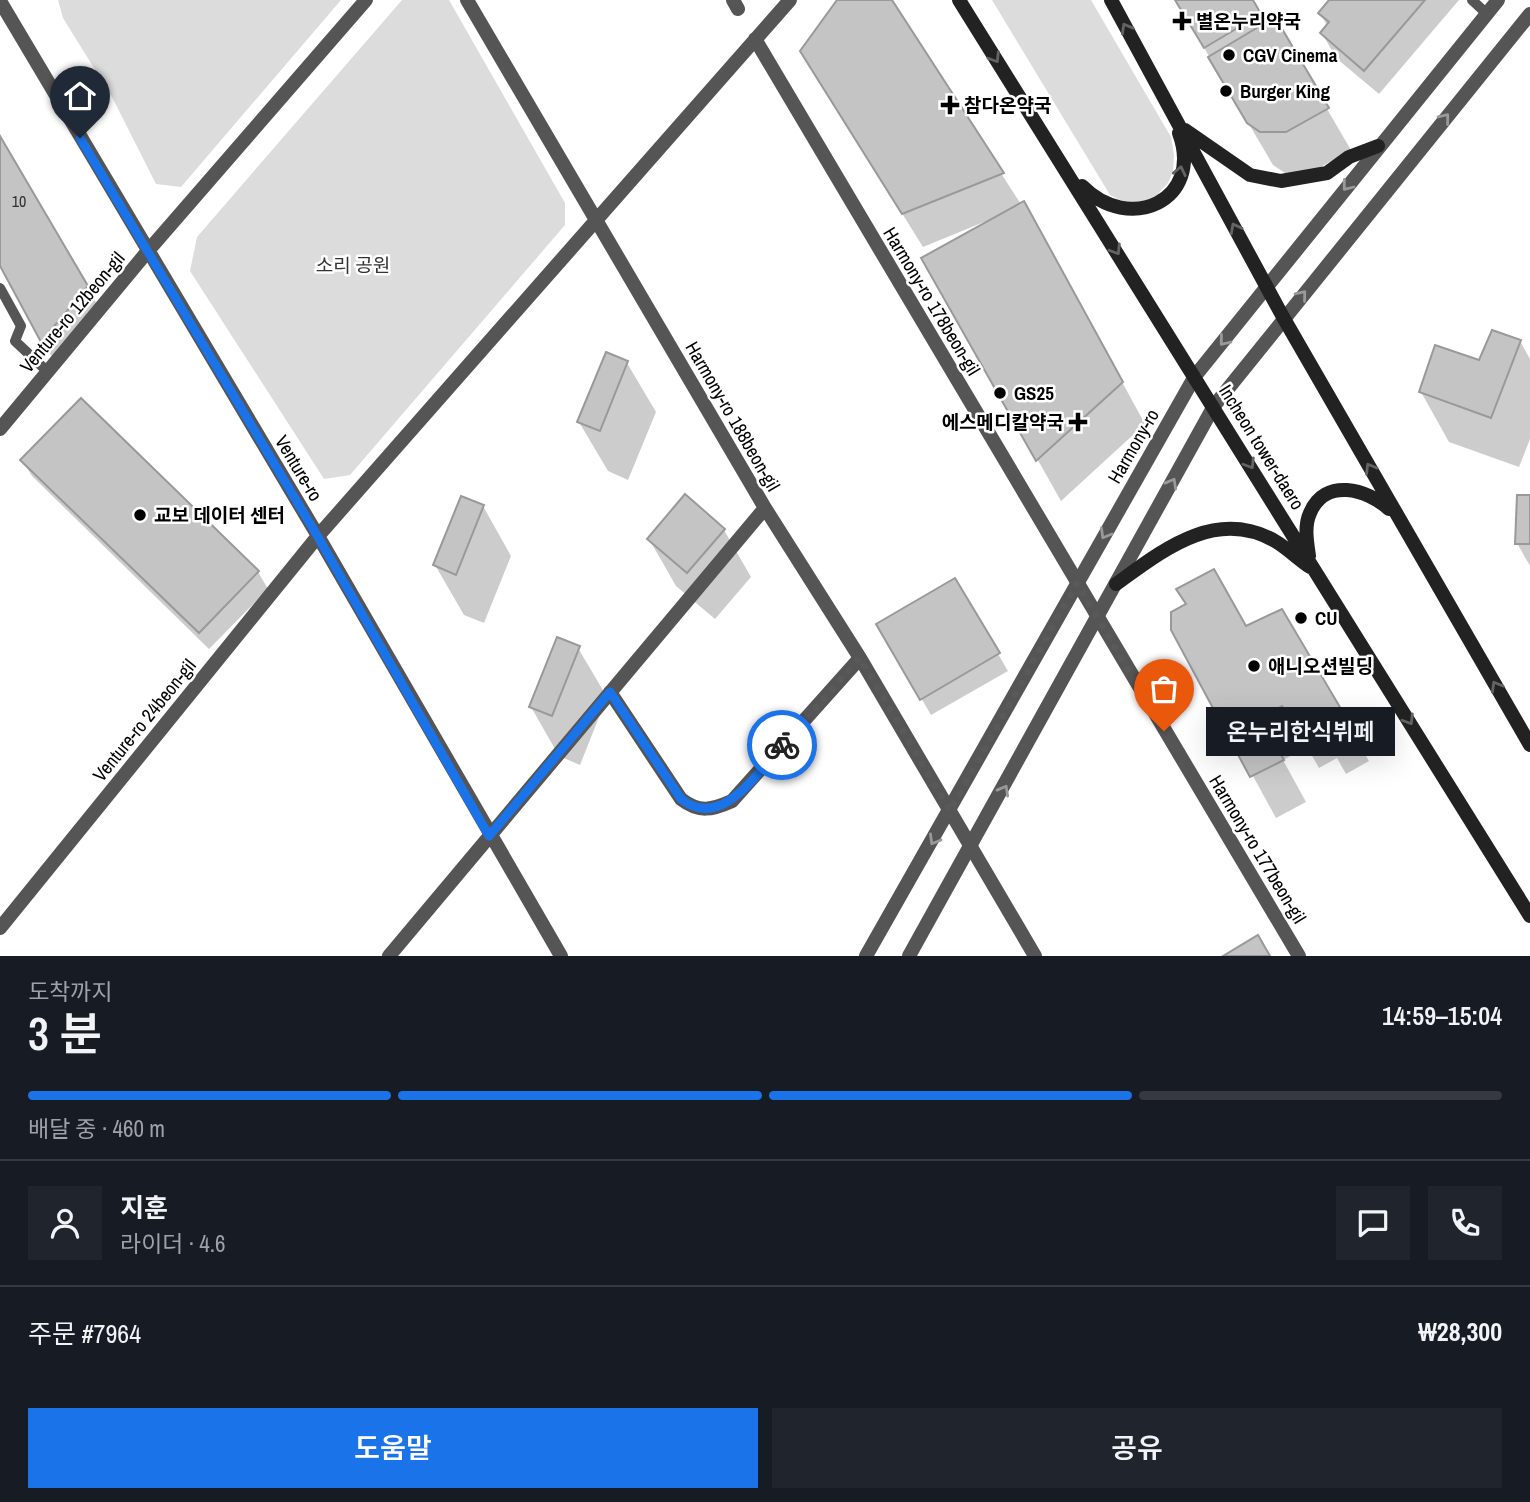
<!DOCTYPE html>
<html lang="ko">
<meta charset="utf-8">
<style>
:root{--surface:#171b24;--page:#20242c;--text:#f1f3f6;--muted:#9ea1a6;--line:#363941;--accent:#1a73e8}
body{margin:0;font-family:"Archivo Narrow","Noto Sans KR",sans-serif;background:var(--page);color:var(--text);height:100vh;display:flex;flex-direction:column;font-size:26px;white-space:nowrap}
*{box-sizing:border-box;margin:0}
p{font-size:23px;color:var(--muted)}
.icon{flex:none;width:38px;height:38px;fill:none;stroke:currentColor;stroke-width:2;stroke-linecap:round;stroke-linejoin:round}
.map{position:relative;height:956px;overflow:hidden}
.drawer{display:flex;flex-direction:column;background:var(--surface);flex:1}
.drawer>*{flex:none}
.pin{position:absolute;display:grid;place-items:center;width:60px;height:60px;color:#fff;margin:-72px -30px;border-radius:50% 50% 50% 0;rotate:-45deg;box-shadow:0 0 7px #0007}
.pin .icon{rotate:45deg}
.courier{position:absolute;display:grid;place-items:center;width:70px;height:70px;margin:-35px;border:5px solid #1a73e8;border-radius:50%;background:#fff;color:#222;box-shadow:0 2px 9px #0007}
.bubble{position:absolute;height:49px;border-radius:0px;background:var(--surface);box-shadow:0 7px 28px #0002;font-size:23px;font-weight:600;line-height:49px;text-align:center}
.summary em{font-style:normal;font-weight:600}
.summary div{display:flex;flex-direction:column-reverse}
.summary{display:flex;align-items:center;justify-content:space-between;height:119px;padding:0 28px}
h1{font-size:46px;font-weight:600;line-height:52px}
.bar{display:grid;grid-template-columns:repeat(4,1fr);gap:10px 7px;align-content:center;height:84px;padding:0 28px}
.bar i{height:9px;border-radius:5px;background:var(--line)}
.bar .current{background:var(--accent)}
.bar p{grid-column:span 4}
.line{display:flex;align-items:center;gap:18px;padding:0 28px;border-top:2px solid var(--line)}
.line div{flex:1}
.round{display:grid;place-items:center;flex:none;width:74px;height:74px;border-radius:0px;background:var(--page)}
.primary-button{display:flex;gap:14px;margin-top:auto;padding:14px 28px}
.primary-button a{flex:1;height:80px;border-radius:0px;background:var(--accent);color:#fff;font-size:28px;font-weight:600;line-height:80px;text-align:center}
.primary-button a+a{background:var(--page);color:var(--text)}
.map>svg:first-child{display:block}
</style>
<div class="map">
<svg width="1530" height="956" viewBox="0 0 1530 956">
<rect width="100%" height="100%" fill="#fff"/>
<path fill="#dcdcdc" d="M58 0H341L181 187 156 184 112 97 63 18Z
M402 0H449L565 203V225L350 475 324 479 190 271 197 237Z
M992 0H1091L1171 137 1174 155 1173 171 1168 183 1155 197 1139 202 1122 201 1110 195Z"/>
<path fill="#0003" d="M839 0H890L1047 245 1145 424 1061 501 924 258 986 224 984 222 923 247 822 85Z
M1176 0H1251L1327 109 1351 150 1310 173H1285L1273 165Z
M1331 0H1459L1379 94 1336 58 1322 33 1328 27 1320 13Z
M0 139 97 304 52 357 0 263Z
M1520 341 1530 359V439L1519 467 1449 442 1421 392Z
M627 363 656 412 628 480 608 471 579 422Z
M81 400 258 572 268 589 209 649 32 476 22 460Z
M1530 497V566L1517 543Z
M483 506 511 556 484 623 464 615 435 565Z
M724 530 751 577 715 619 676 586 649 539Z
M955 580 1008 671 931 715 878 624Z
M1281 611 1369 761 1346 774 1337 758 1319 768 1307 747 1283 760 1306 802 1276 818 1173 630 1246 628Z
M578 648 607 697 580 765 559 756 531 707Z"/>
<path fill="#c4c4c4" stroke="#999" stroke-width="2" d="M837 0H892L1004 173 902 214 800 51Z
M1175 0H1253L1261 14 1204 48Z
M1329 0H1425L1364 71 1320 33 1329 22 1318 13Z
M1275 17 1329 108 1286 132H1260L1247 123 1208 57Z
M0 136 88 286 41 342 0 266Z
M1024 201 1123 382 1036 461 921 258Z
M1492 330 1521 340 1491 418 1419 392 1435 345 1479 360Z
M606 352 628 361 600 431 577 422Z
M81 398 259 571 199 633 20 460Z
M685 494 725 529 687 573 647 539Z
M1517 495H1530V544H1515Z
M461 496 484 505 456 575 433 565Z
M1214 569 1246 626 1282 609 1347 719 1320 733 1312 718 1294 728 1282 706 1261 718 1284 760 1250 777 1171 630V612L1186 604 1176 589Z
M955 578 1000 653 920 700 876 624Z
M557 637 580 646 552 716 529 707Z
M1258 935 1270 956H1223Z"/>
<g fill="none" stroke-linecap="round" stroke-linejoin="round">
<path stroke="#555" stroke-width="10" d="M1472 0 1486 13
M0 288 21 326 15 341 48 372"/>
<path stroke="#555" stroke-width="14" d="M467 0 765 508 860 658 1035 956
M733 0 738 9
M0 1 318 536 561 956
M755 39 1299 956
M0 429 147 252 366 0
M610 692 681 799C699 813 712 810 732 801L860 658
M0 928 318 536 790 0
M389 956 765 508"/>
<path stroke="#555" stroke-width="14" d="M866 956 1195 376 1498 0
M909 956 1214 406 1530 14"/>
<path stroke="#222" stroke-width="14" d="M959 0 1530 916
M1111 0 1283 317 1530 745
M1185 130 1250 175 1281 181 1327 173 1349 157 1378 146
M1082 186C1129 234 1204 201 1179 133
M1309 556C1307 542 1304 526 1310 513 1325 477 1367 489 1389 509
M1116 584C1162 551 1215 507 1275 541 1287 548 1298 559 1310 567"/>
</g>
<defs><path id="oneway-chevron" d="M-2-3.5L2.5 0L-2 3.5" fill="none" stroke-width="1.6" stroke-linecap="round" stroke-linejoin="round" transform="scale(1.75)"/></defs>
<g stroke="#646464">
<use href="#oneway-chevron" transform="translate(1126 28) rotate(-119)"/>
<use href="#oneway-chevron" transform="translate(995 58) rotate(58)"/>
<use href="#oneway-chevron" transform="translate(1180 171) rotate(-78)"/>
<use href="#oneway-chevron" transform="translate(1235 228) rotate(-118)"/>
<use href="#oneway-chevron" transform="translate(1116 250) rotate(58)"/>
<use href="#oneway-chevron" transform="translate(1250 464) rotate(58)"/>
<use href="#oneway-chevron" transform="translate(1370 468) rotate(-120)"/>
<use href="#oneway-chevron" transform="translate(1496 686) rotate(-120)"/>
<use href="#oneway-chevron" transform="translate(1409 720) rotate(58)"/>
</g>
<g stroke="#999">
<use href="#oneway-chevron" transform="translate(1445 118) rotate(-51)"/>
<use href="#oneway-chevron" transform="translate(1347 186) rotate(128)"/>
<use href="#oneway-chevron" transform="translate(1302 295) rotate(-51)"/>
<use href="#oneway-chevron" transform="translate(1224 341) rotate(129)"/>
<use href="#oneway-chevron" transform="translate(1172 483) rotate(-61)"/>
<use href="#oneway-chevron" transform="translate(1105 534) rotate(120)"/>
<use href="#oneway-chevron" transform="translate(1004 790) rotate(-61)"/>
<use href="#oneway-chevron" transform="translate(934 840) rotate(120)"/>
</g>
<g fill="none" stroke-linecap="round" stroke-linejoin="round">
<path stroke="#595959" stroke-width="7" stroke-dasharray="0 12.6" d="M782 745 860 658 950 811 1077 583 1164 731"/>
<path stroke="#1a73e8" stroke-width="9" d="M80 138 318 537 489 836 610 692 681 799C722 831 757 773 782 745"/>
</g>
<g fill="#000" stroke="#fff" stroke-width="2.5">
<path d="M1178.5 10.5h7v7h7v7h-7v7h-7v-7h-7v-7h7z"/>
<circle cx="1229" cy="55" r="7"/>
<circle cx="1226" cy="91" r="7"/>
<path d="M946.5 94.5h7v7h7v7h-7v7h-7v-7h-7v-7h7z"/>
<circle cx="1000" cy="393" r="7"/>
<path d="M1074.5 411.5h7v7h7v7h-7v7h-7v-7h-7v-7h7z"/>
<circle cx="140" cy="515" r="7"/>
<circle cx="1301" cy="618" r="7"/>
<circle cx="1254" cy="666" r="7"/>
</g>
<g text-anchor="middle" stroke-width="5" stroke-linejoin="round" paint-order="stroke">
<g font-size="16" fill="#313131">
<text x="19" y="207">10</text>
</g>
<g font-size="19" font-weight="bold" fill="#000" stroke="#fff" text-anchor="start">
<text x="1196" y="28">별온누리약국</text>
<text x="1243" y="62">CGV Cinema</text>
<text x="1240" y="98">Burger King</text>
<text x="964" y="112">참다온약국</text>
<text x="1014" y="400">GS25</text>
<text x="1064" y="429" text-anchor="end">에스메디칼약국</text>
<text x="154" y="522">교보 데이터 센터</text>
<text x="1315" y="625">CU</text>
<text x="1268" y="673">애니오션빌딩</text>
</g>
<g font-size="19" fill="#333" stroke="#fff">
<text x="353" y="272">소리 공원</text>
</g>
<g font-size="19" fill="#000" stroke="#fff">
<text transform="translate(932 301) rotate(59)" y="7">Harmony-ro 178beon-gil</text>
<text transform="translate(72 312) rotate(-50)" y="7">Venture-ro 12beon-gil</text>
<text transform="translate(733 416) rotate(60)" y="7">Harmony-ro 188beon-gil</text>
<text transform="translate(1133 446) rotate(-60)" y="7">Harmony-ro</text>
<text transform="translate(1262 447) rotate(58)" y="7">Incheon tower-daero</text>
<text transform="translate(299 468) rotate(59)" y="7">Venture-ro</text>
<text transform="translate(144 720) rotate(-51)" y="7">Venture-ro 24beon-gil</text>
<text transform="translate(1258 849) rotate(59)" y="7">Harmony-ro 177beon-gil</text>
</g>
</g>
</svg>
<div class="pin" style="left:1164px;top:731px;background:#ea580c"><svg class="icon" aria-label="bag" viewBox="0 0 24 24"><path d="M5 8h14l-1 12H6zM9 8a3 3 0 0 1 6 0"/></svg></div>
<div class="pin" style="left:80px;top:138px;background:#1f2937"><svg class="icon" aria-label="home" viewBox="0 0 24 24"><path d="M3 11l9-7 9 7M6 9v11h12V9"/></svg></div>
<div class="courier" style="left:782px;top:745px"><svg class="icon" aria-label="bike" viewBox="0 0 24 24"><circle cx="6" cy="16" r="4"/><circle cx="18" cy="16" r="4"/><path d="M6 16l4-8h5l3 8M10 8l3 8H6M13 5h3"/></svg></div>
<div class="bubble" style="left:1206px;top:707px;width:189px">온누리한식뷔페</div>
</div>
<section class="drawer">
<div class="summary"><div><h1>3 분</h1><p>도착까지</p></div><em>14:59–15:04</em></div>
<div class="bar"><i class="current"></i><i class="current"></i><i class="current"></i><i></i><p>배달 중 · 460 m</p></div>
<div class="line" style="height:126px"><a class="round"><svg class="icon" aria-label="person" viewBox="0 0 24 24"><circle cx="12" cy="8" r="4"/><path d="M4 21q1-7 8-7t8 7"/></svg></a><div><b>지훈</b><p>라이더 · 4.6</p></div><a class="round"><svg class="icon" aria-label="chat" viewBox="0 0 24 24"><path d="M4 5h16v11H9l-5 4z"/></svg></a><a class="round"><svg class="icon" aria-label="phone" viewBox="0 0 24 24"><path d="M5 4h4l2 5-3 2q2 4 5 5l2-3 5 2v4C11 20 4 13 5 4z"/></svg></a></div>
<div class="line" style="height:91px"><div>주문 #7964</div><b>₩28,300</b></div>
<div class="primary-button"><a>도움말</a><a>공유</a></div>
</section>
